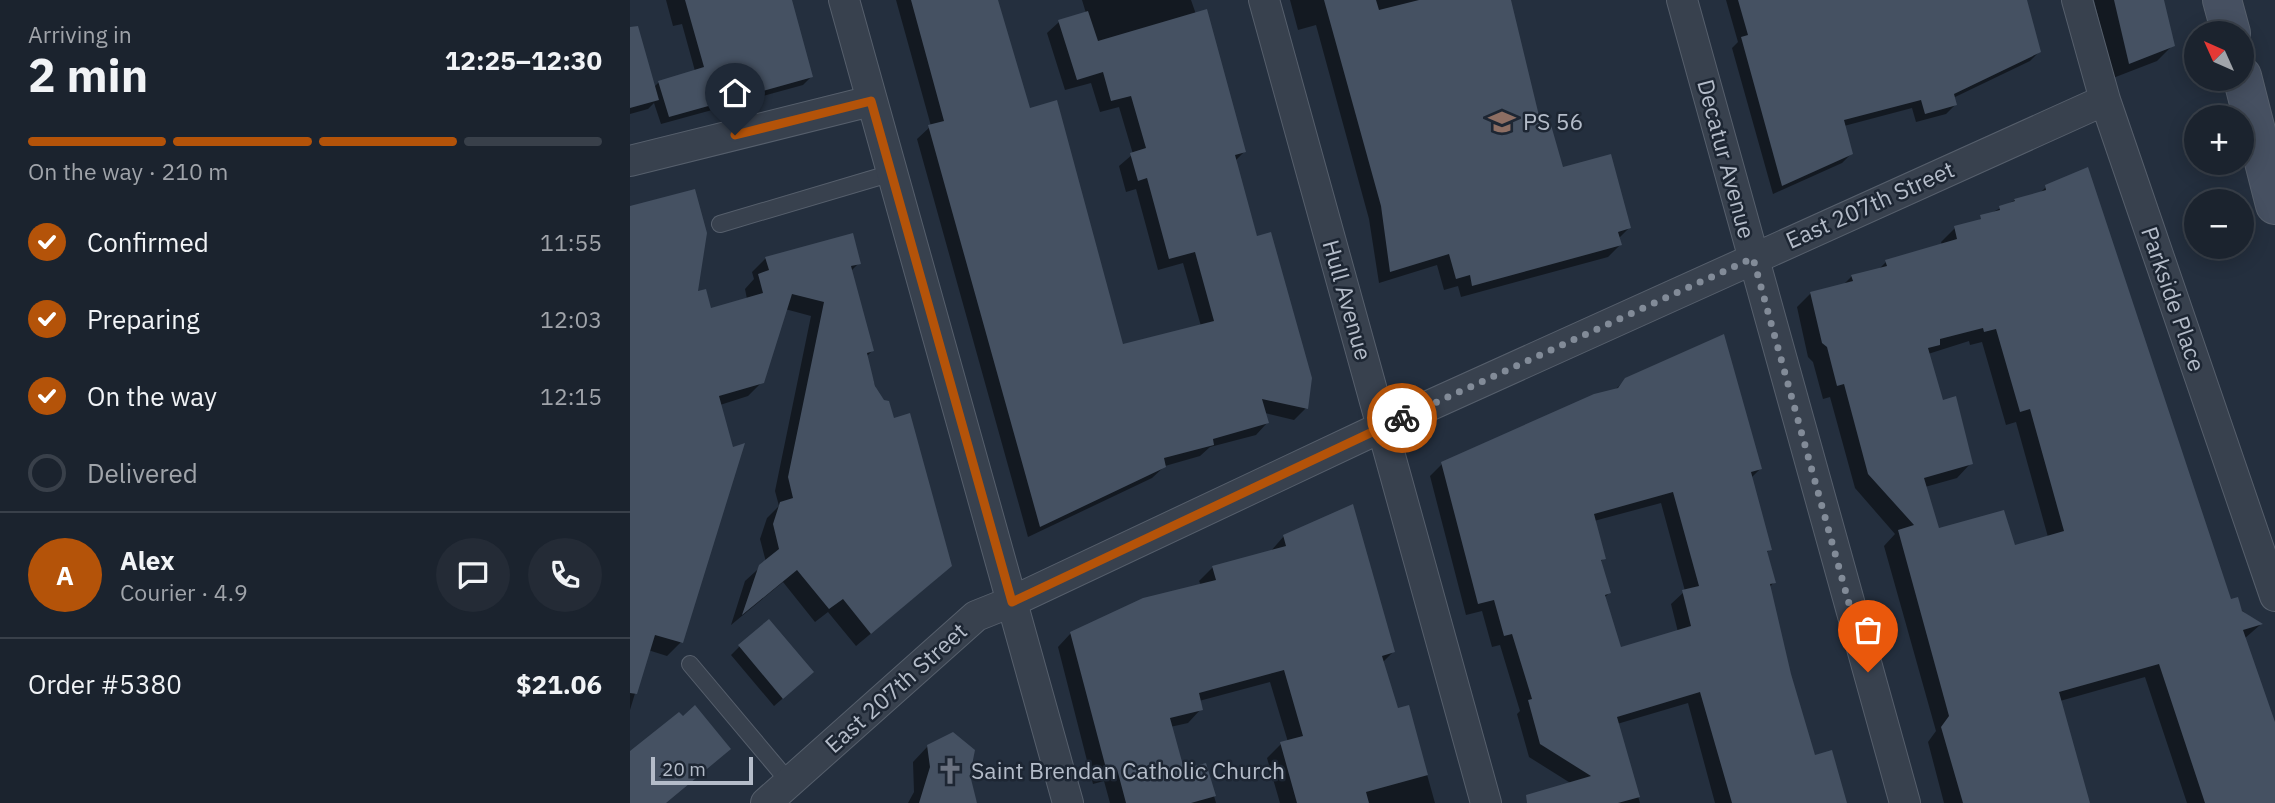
<!DOCTYPE html>
<meta charset="utf-8">
<style>
:root{--surface:#1b232e;--page:#242b36;--text:#f1f3f6;--muted:#a0a4aa;--line:#39404a;--accent:#b45309}
body{margin:0;font-family:"IBM Plex Sans",sans-serif;background:var(--page);color:var(--text);height:100vh;display:flex;flex-direction:column;font-size:26px;white-space:nowrap}
*{box-sizing:border-box;margin:0}
p{font-size:23px;color:var(--muted)}
.icon{flex:none;width:38px;height:38px;fill:none;stroke:currentColor;stroke-width:2;stroke-linecap:round;stroke-linejoin:round}
.map{position:relative;flex:1;overflow:hidden}
.sheet{display:flex;flex-direction:column;background:var(--surface);width:630px}
.sheet>*{flex:none}
.needle{width:46px;rotate:315deg}
.fabs{position:absolute;left:1554px;top:21px;display:grid;gap:14px}
.fabs a{display:grid;place-items:center;width:70px;height:70px;border-radius:50%;background:var(--surface);box-shadow:0 4px 18px #0003,0 0 0 2px var(--line);font-size:35px}
.scale{position:absolute;left:21px;bottom:18px;width:102px;box-sizing:border-box;padding-left:7px;border:4px solid #b4bcc9;border-top:0;font-size:19px;line-height:24px;white-space:nowrap;color:#b4bcc9;-webkit-text-stroke:5px #1d2633;paint-order:stroke}
.pin{position:absolute;display:grid;place-items:center;width:60px;height:60px;color:#fff;margin:-72px -30px;border-radius:50% 50% 50% 0;rotate:-45deg;box-shadow:0 0 7px #0007}
.pin .icon{rotate:45deg}
.courier{position:absolute;display:grid;place-items:center;width:70px;height:70px;margin:-35px;border:5px solid #b45309;border-radius:50%;background:#fff;color:#222;box-shadow:0 2px 9px #0007}
.headline em{font-style:normal;font-weight:700}
.headline div{display:flex;flex-direction:column-reverse}
.headline{display:flex;align-items:center;justify-content:space-between;height:119px;padding:0 28px}
h1{font-size:46px;font-weight:700;line-height:52px}
.bar{display:grid;grid-template-columns:repeat(4,1fr);gap:10px 7px;align-content:center;height:84px;padding:0 28px}
.bar i{height:9px;border-radius:5px;background:var(--line)}
.bar .on{background:var(--accent)}
.bar p{grid-column:span 4}
.line{display:flex;align-items:center;gap:18px;padding:0 28px;border-top:2px solid var(--line)}
.line div{flex:1}
.round{display:grid;place-items:center;flex:none;width:74px;height:74px;border-radius:37px;background:var(--page)}
ol{padding:0 28px;list-style:none}
li{display:flex;align-items:center;gap:21px;height:77px}
li p{margin-inline-start:auto}
li .icon{padding:7px;border-radius:50%;background:var(--accent);color:#fff;stroke-width:4}
li:last-child{color:var(--muted)}
li i{width:38px;height:38px;border:4px solid var(--line);border-radius:50%}
main{display:flex;flex:1;min-height:0}
.map>svg:first-child{display:block}
</style>
<main>
<section class="sheet">
<div class="headline"><div><h1>2 min</h1><p>Arriving in</p></div><em>12:25–12:30</em></div>
<div class="bar"><i class="on"></i><i class="on"></i><i class="on"></i><i></i><p>On the way · 210 m</p></div>
<ol>
<li><svg class="icon" aria-label="check" viewBox="0 0 24 24"><path d="M5 12l5 5 9-10"/></svg>Confirmed<p>11:55</p></li>
<li><svg class="icon" aria-label="check" viewBox="0 0 24 24"><path d="M5 12l5 5 9-10"/></svg>Preparing<p>12:03</p></li>
<li><svg class="icon" aria-label="check" viewBox="0 0 24 24"><path d="M5 12l5 5 9-10"/></svg>On the way<p>12:15</p></li>
<li><i></i>Delivered</li>
</ol>
<div class="line" style="height:126px"><b class="round" style="background:var(--accent);color:#fff">A</b><div><b>Alex</b><p>Courier · 4.9</p></div><a class="round"><svg class="icon" aria-label="chat" viewBox="0 0 24 24"><path d="M4 5h16v11H9l-5 4z"/></svg></a><a class="round"><svg class="icon" aria-label="phone" viewBox="0 0 24 24"><path d="M5 4h4l2 5-3 2q2 4 5 5l2-3 5 2v4C11 20 4 13 5 4z"/></svg></a></div>
<div class="line" style="height:91px"><div>Order #5380</div><b>$21.06</b></div>
</section>
<div class="map">
<svg width="1645" height="803" viewBox="0 0 1645 803">
<rect width="100%" height="100%" fill="#242f3e"/>
<path fill="#0007" fill-rule="evenodd" d="M36 0H158L181 77 173 85 31 124 24 103 18 109 0 114V42L23 88 29 82 65 71 52 24 43 26Z
M266 0H363L399 110 491 346 571 326 553 263 528 270 506 189 496 192 489 166 503 154 489 107 470 112 461 83 435 90 417 33 429 22 456 13 452 0H561L614 152 605 161 676 408 664 420 635 413 637 423 626 435 580 447 570 456 535 466 522 478 398 537 287 139 301 126Z
M660 0H879L909 122 931 169 999 228 988 239 990 245 978 257 831 297 828 286 814 290 807 265 749 283 739 219 686 25 668 30Z
M1096 0H1395L1409 52 1400 61 1323 98 1325 105 1316 114 1286 122 1282 108 1214 126 1221 154 1212 163 1143 194 1102 48 1108 42Z
M1464 0H1532L1543 45 1527 61 1483 78Z
M1416 187 1600 601 1630 625 1614 639 1645 728V803H1557L1515 677 1430 701 1458 803H1314L1298 742 1306 731 1254 546 1265 534 1225 488 1200 397 1193 399 1183 362 1178 357 1167 307 1181 293 1213 285 1222 276 1248 270 1256 262 1312 245 1311 242 1325 228 1345 222 1385 200 1409 194ZM1339 341 1340 345 1352 342 1376 425 1386 422 1418 537 1383 548 1307 530 1295 487 1327 478 1341 463 1311 402 1298 354Z
M0 208 80 311 117 299 115 289 124 279 122 272 136 258 229 263 221 271 242 351 236 357 306 579 226 646 198 612 185 622 153 582 101 625 115 581 136 562 130 539 137 518 149 506 145 491 181 316 155 309 132 382 118 396 90 405 51 642 37 656 18 650 0 710Z
M996 379 1130 469 1121 478 1140 549 1136 553 1144 582 1139 588 1160 674 1183 757 1215 803H1085L1058 703 987 724 1010 803H914L942 784 899 757 887 714 890 711 870 645 862 647 852 611 836 615 800 476 812 464 984 391ZM1031 503 1055 591 1041 604 1048 632 990 649 974 598 979 593 970 562 974 558 964 521Z
M654 536 763 652 752 663 767 711 778 707 805 803H650L637 758 651 744 658 742 640 682 569 701 571 709 558 723 540 727 553 771 575 765 586 803H480L474 781 463 784 428 647 441 633 571 585 569 581 583 567 640 552Z
M110 646 173 681 144 706 101 655Z
M298 746 339 767V784L347 803H278L284 792 283 762Z"/>
<path fill="#455162" fill-rule="evenodd" d="M55 0H162L183 77 39 117 28 81 74 67Z
M281 0H368L400 108 427 100 493 344 584 321 565 252 539 259 517 178 508 181 500 153 516 148 501 96 481 101 473 72 447 80 428 20 458 11 468 41 577 9 616 152 605 155 627 236 641 232 682 378 678 409 632 399 639 423 583 439 584 445 534 458 536 467 410 527 298 125 314 121Z
M694 0H746L749 10 789 0H881L910 120 919 118 933 167 981 154 1001 228 988 232 992 245 842 286 840 275 826 279 819 254 760 272 751 206Z
M1108 0H1397L1411 52 1324 94 1327 105 1295 114 1291 100 1214 120 1223 154 1152 186 1111 37 1118 35Z
M1484 0H1534L1545 46 1499 64Z
M8 26 29 100 0 108V27Z
M1458 167 1601 599 1608 597 1612 611 1633 624 1613 630 1645 722V803H1575L1529 664 1429 692 1460 803H1333L1311 727 1319 716 1268 530 1284 525 1238 474 1214 384 1207 386 1197 347 1192 343 1180 292 1223 281 1221 275 1257 266 1255 260 1327 239 1324 226 1351 219 1350 215 1370 210 1369 206 1385 201 1384 199 1416 190 1415 185ZM1353 328 1354 332 1366 329 1390 412 1400 409 1434 531 1385 545 1374 510 1309 528 1294 478 1343 464 1326 396 1313 400 1298 348 1310 345V339Z
M65 189 77 233 68 291 76 289 81 308 133 293 128 274 139 270 135 257 223 233 231 264 221 266 244 351 237 353 245 386 254 400 259 401 264 418 280 413 322 566 241 634 213 599 199 609 167 570 112 615 129 565 149 549 143 524 150 502 163 498 158 477 194 302 162 294 134 383 89 396 103 447 115 443 53 643 25 635 7 694 0 693V206Z
M1094 334 1132 469 1121 472 1142 550 1137 551 1146 583 1140 584 1161 674 1185 755 1202 750 1217 803H1102L1070 692 987 717 1010 797 988 803H897L896 795 961 776 910 744 898 700 902 699 882 634 874 636 864 600 848 604 811 462 964 394 988 388 995 378ZM1043 492 1069 586 1052 590 1061 626 991 647 975 595 981 593 971 560 976 559 964 514Z
M723 504 765 652 752 656 768 708 779 705 798 775 736 792 739 803H667L650 742 673 736 654 670 569 693 573 710 540 718 554 769 576 763 586 796 561 803H496L487 769 477 772 440 632 513 598 586 580 582 566 656 546 653 535Z
M139 619 184 672 153 699 108 645Z
M65 705 101 749 36 803H0V751L49 712 53 716Z
M323 732 345 750 340 775 347 803H289L300 767 297 745Z"/>
<g fill="none" stroke-linecap="round" stroke-linejoin="round">
<defs>
<path id="service" d="M90 224 262 173
M60 664 160 783"/>
<path id="minor" d="M214 0 438 803
M634 0 856 803
M1052 0 1275 803
M1447 0 1475 100 1645 596
M0 161 241 101
M136 803 346 616 381 602 752 427 1475 100"/>
<path id="secondary" d="M1592 0 1601 33
M1612 76 1645 205"/>
</defs>
<use href="#service" stroke="#565f6c" stroke-width="18"/>
<use href="#minor" stroke="#565f6c" stroke-width="32"/>
<use href="#secondary" stroke="#565f6c" stroke-width="40"/>
<use href="#service" stroke="#38414e" stroke-width="16"/>
<use href="#minor" stroke="#38414e" stroke-width="30"/>
<use href="#secondary" stroke="#465061" stroke-width="38"/>
</g>
<g fill="none" stroke-linecap="round" stroke-linejoin="round">
<path stroke="#828b98" stroke-width="7" stroke-dasharray="0 12.6" d="M772 418 1123 258 1238 672"/>
<path stroke="#b45309" stroke-width="9" d="M105 135 241 101 382 602 772 418"/>
</g>
<defs>
<symbol id="school-bare" viewBox="-9 -9 18 18"><path d="M0-5L7-2L0 1L-7-2ZM-4 1L0 2.5L4 1V4Q0 6-4 4Z" fill="#8d6e63" stroke="#1d2633" stroke-width="2.5" paint-order="stroke"/></symbol>
<symbol id="church-bare" viewBox="-9 -9 18 18"><path d="M-1.2-6h2.4v3.5h3.3v2.4h-3.3V6h-2.4V-.1h-3.3v-2.4h3.3Z" fill="#6b7280" stroke="#1d2633" stroke-width="2.5" paint-order="stroke"/></symbol>
</defs>
<g fill-rule="evenodd">
<use href="#school-bare" x="853" y="103" width="38" height="38"/>
<use href="#church-bare" x="301" y="752" width="38" height="38"/>
</g>
<g text-anchor="middle" stroke-width="5" stroke-linejoin="round" paint-order="stroke">
<g font-size="23" fill="#b4bcc9" stroke="#1d2633" text-anchor="start">
<text x="893" y="130">PS 56</text>
<text x="341" y="779">Saint Brendan Catholic Church</text>
</g>
<g font-size="23" fill="#b4bcc9" stroke="#1d2633">
<text transform="translate(1096 159) rotate(75)" y="8">Decatur Avenue</text>
<text transform="translate(1240 205) rotate(-24)" y="8">East 207th Street</text>
<text transform="translate(1543 299) rotate(71)" y="8">Parkside Place</text>
<text transform="translate(717 300) rotate(74)" y="8">Hull Avenue</text>
<text transform="translate(266 688) rotate(-42)" y="8">East 207th Street</text>
</g>
</g>
</svg>
<div class="fabs">
<a><svg class="needle" viewBox="-14 -14 28 28"><path d="M0-13l5 13h-10z" fill="#e53935"/><path d="M0 13l5-13h-10z" fill="#a0a4aa"/></svg></a>
<a>+</a>
<a>−</a>
</div>
<div class="scale">20 m</div>
<div class="pin" style="left:1238px;top:672px;background:#ea580c"><svg class="icon" aria-label="bag" viewBox="0 0 24 24"><path d="M5 8h14l-1 12H6zM9 8a3 3 0 0 1 6 0"/></svg></div>
<div class="pin" style="left:105px;top:135px;background:#1f2937"><svg class="icon" aria-label="home" viewBox="0 0 24 24"><path d="M3 11l9-7 9 7M6 9v11h12V9"/></svg></div>
<div class="courier" style="left:772px;top:418px"><svg class="icon" aria-label="bike" viewBox="0 0 24 24"><circle cx="6" cy="16" r="4"/><circle cx="18" cy="16" r="4"/><path d="M6 16l4-8h5l3 8M10 8l3 8H6M13 5h3"/></svg></div>
</div>
</main>
